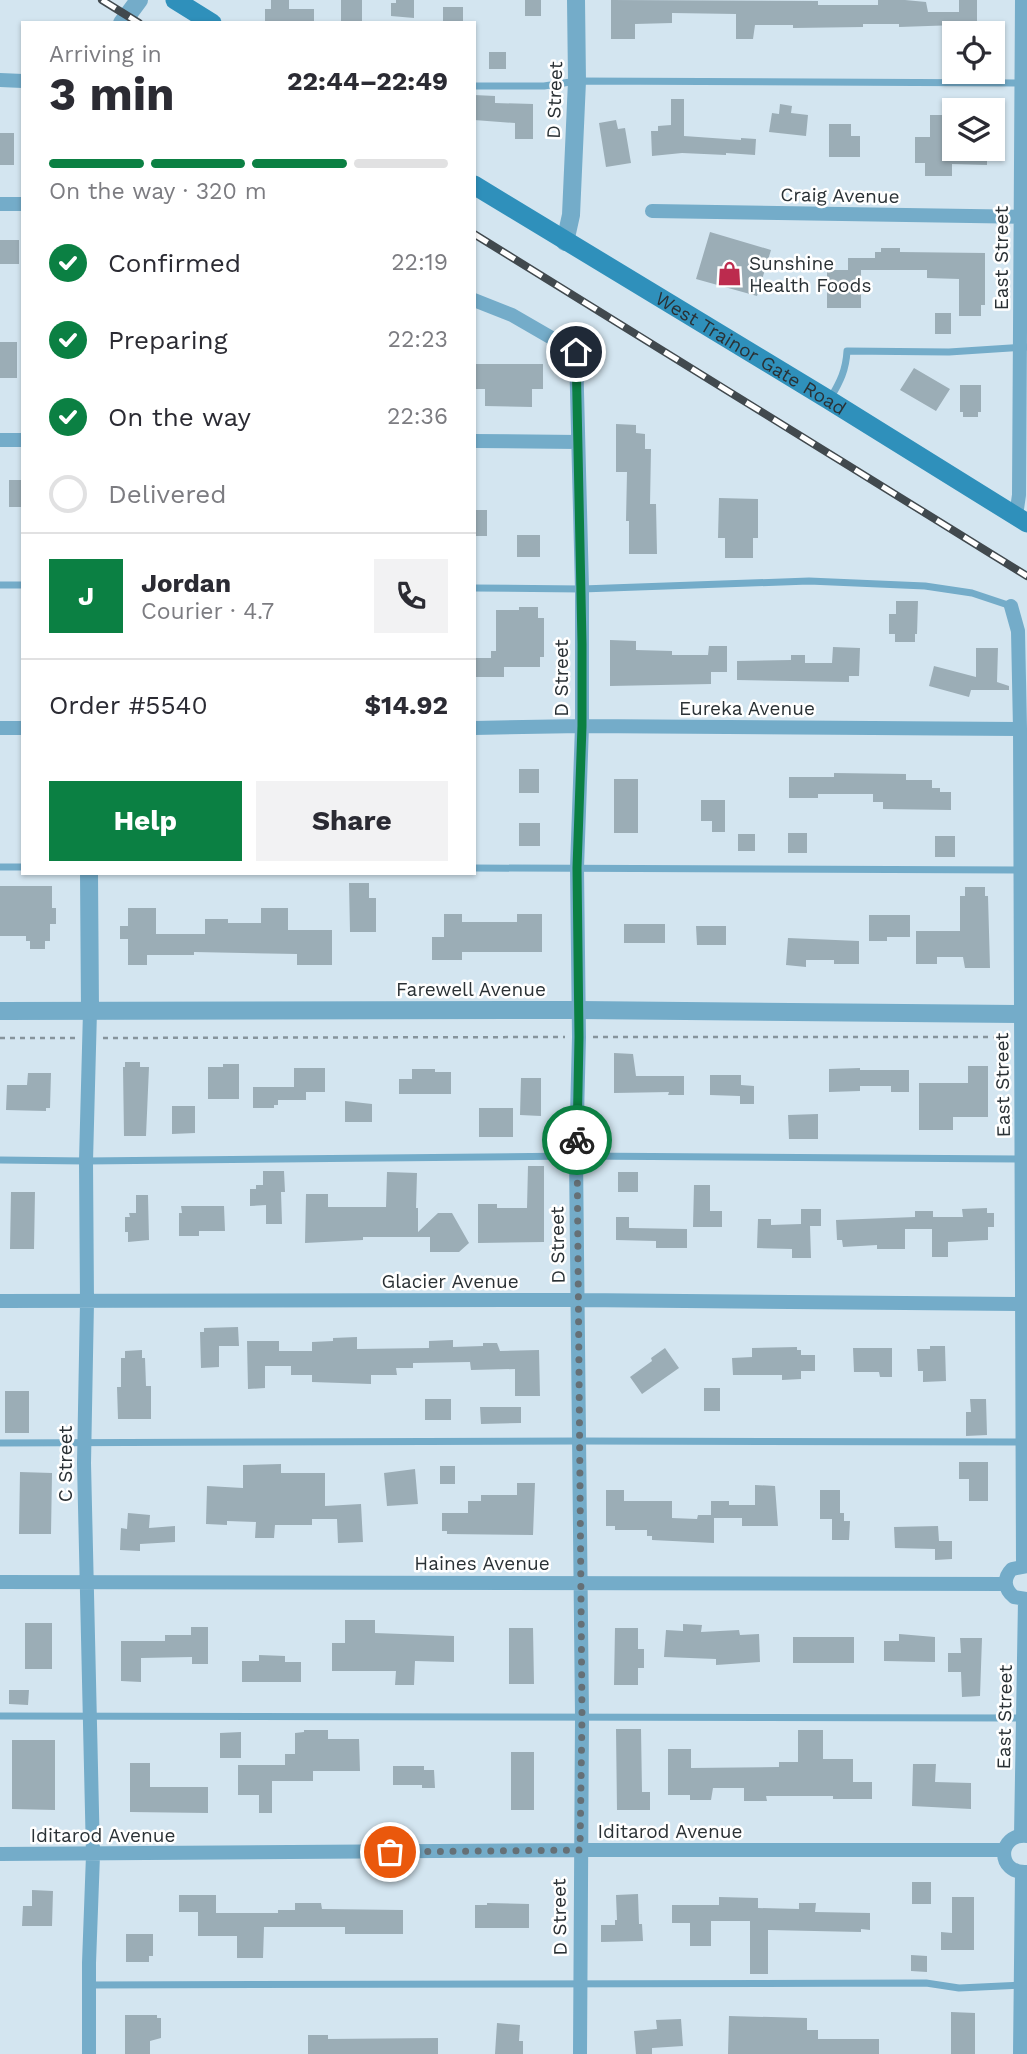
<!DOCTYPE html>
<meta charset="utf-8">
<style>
:root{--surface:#fff;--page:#f2f2f3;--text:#2b2b33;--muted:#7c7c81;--line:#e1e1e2;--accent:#0b8043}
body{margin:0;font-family:"Work Sans",sans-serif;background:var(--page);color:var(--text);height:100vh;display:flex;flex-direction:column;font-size:26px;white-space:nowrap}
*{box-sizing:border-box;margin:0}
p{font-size:23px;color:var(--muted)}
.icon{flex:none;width:38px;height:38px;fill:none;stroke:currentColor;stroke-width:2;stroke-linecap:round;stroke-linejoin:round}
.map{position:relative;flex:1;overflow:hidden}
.details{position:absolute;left:21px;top:21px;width:455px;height:854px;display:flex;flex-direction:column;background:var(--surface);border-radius:0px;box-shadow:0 2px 5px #0004}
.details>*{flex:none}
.tools{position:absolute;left:942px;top:21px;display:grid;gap:14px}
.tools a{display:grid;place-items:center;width:63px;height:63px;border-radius:0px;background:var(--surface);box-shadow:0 2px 5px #0004;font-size:35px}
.pin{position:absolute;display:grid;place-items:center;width:60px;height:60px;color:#fff;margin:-30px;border:4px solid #fff;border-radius:50%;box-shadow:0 2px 7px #0007}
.courier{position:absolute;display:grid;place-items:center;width:70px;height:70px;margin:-35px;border:5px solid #0b8043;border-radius:50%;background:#fff;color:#222;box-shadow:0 2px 9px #0007}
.summary em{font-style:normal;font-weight:700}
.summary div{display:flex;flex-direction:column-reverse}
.summary{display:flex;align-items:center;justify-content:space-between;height:119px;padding:0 28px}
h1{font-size:46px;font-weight:700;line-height:52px}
.bar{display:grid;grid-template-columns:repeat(4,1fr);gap:10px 7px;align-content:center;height:84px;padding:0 28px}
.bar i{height:9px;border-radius:5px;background:var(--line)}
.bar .active{background:var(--accent)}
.bar p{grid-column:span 4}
.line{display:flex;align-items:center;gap:18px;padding:0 28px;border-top:2px solid var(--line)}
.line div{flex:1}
.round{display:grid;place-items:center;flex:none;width:74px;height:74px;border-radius:0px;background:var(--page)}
ol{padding:0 28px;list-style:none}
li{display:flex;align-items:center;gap:21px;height:77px}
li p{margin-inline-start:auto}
li .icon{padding:7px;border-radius:50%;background:var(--accent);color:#fff;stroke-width:4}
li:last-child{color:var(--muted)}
li i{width:38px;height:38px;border:4px solid var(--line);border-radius:50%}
.button{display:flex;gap:14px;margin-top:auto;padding:14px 28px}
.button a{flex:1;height:80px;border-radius:0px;background:var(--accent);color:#fff;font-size:28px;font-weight:700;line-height:80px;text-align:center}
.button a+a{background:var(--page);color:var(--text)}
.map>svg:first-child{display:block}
</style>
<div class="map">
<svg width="1027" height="2054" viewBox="0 0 1027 2054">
<rect width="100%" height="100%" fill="#d3e5f0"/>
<path fill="#9badb6" d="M271 0H289V9H314V23H265V9H271Z
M341 0H362V23H341Z
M396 0H414V18L391 16V3H396Z
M525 0H541V16H525Z
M611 0 818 1V5H878V0H905L926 2 928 12H959V0H977V33H957V25L899 27V24H863V27L793 28V25H755L753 39H736V14L672 13V23L635 24V39H611Z
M443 7H463V23H443Z
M489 52H506V69H489Z
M474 95 495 96V103L533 104V139H515V123L474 120Z
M671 99H684V136L741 140V138L756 139 755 155 726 153V155L682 153 652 156 651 131H658V126L671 125Z
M780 104 792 106 791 113 808 115 806 136 769 132 772 113 779 114Z
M930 115H952V149H987V165L952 164V176H925V163H915V137H930Z
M616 120 618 129 625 128 631 163 606 167 599 123Z
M829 124H851V136H860V157H829Z
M0 133H14V165H0Z
M710 232 771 250 757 296 696 279Z
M0 240H19V264H0Z
M881 248H900V252L985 253V305H981V316H959V279L927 278V270H861V308H827V270H848V258H875V252H881Z
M935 313H951V334H935Z
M0 342H17V378H0Z
M474 364H543V389H532V407L485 406V389H474Z
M914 368 950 389 936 411 900 390Z
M960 385H981V412H978V417H963V412H960Z
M616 424 636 425V433L645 434V449H651L650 504H656L657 554H629V521H626L627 472H616Z
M9 480H23V507H9Z
M719 498 758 499V538H753V558H725V538H718Z
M474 510H487V536H474Z
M517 535H540V557H517Z
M896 601H918L917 634H915V642H895V634H889V614H896Z
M519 607H538V618H544V657H540V667H504V677H474V658H491V651H496V610H519Z
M610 640 636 641V650L672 651V655H708L709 646H727V672H711V684L610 686Z
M833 647 860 648 859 676H849V682L737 680V661L791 660V655H805V663H832Z
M976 648H998L997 682 1009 686V690H971L969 697 929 686 934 666 976 677Z
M519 769H539V793H519Z
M834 773 906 774V780H932V788H940V792H951V810L883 809V802H873V794H818V798H789V777H834Z
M614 779H638V833H614Z
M701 800H725V832H712V821H701Z
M519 823H540V846H519Z
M788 833H807V853H788Z
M738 834H755V851H738Z
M935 836H955V857H935Z
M349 883H369V898H376V932H350Z
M0 886H52V908H56V924H50V941H45V949H30V941H26V936H0Z
M965 887H985V896H988L990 968H965L963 957H937V964H916V931H960V896H965Z
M128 908H156V934H205V919H228V923H261V908H288V930H332V965H297V954L194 952V955H147V965H128V939H120V926H128Z
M444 914H462V922H517V914H542V952H462V960H432V937H444Z
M869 915H910V937H887V941H869Z
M624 924H665V943H624Z
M696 926H726V945H697Z
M788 938 859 941V964H834V960H806V967L786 965Z
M614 1053 633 1054 636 1076H684V1095H668L669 1092 614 1093Z
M125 1062H140V1067H149L146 1136H124L123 1067H125Z
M223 1064H239V1099H208V1067H223Z
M968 1066H988V1117H953V1130H919V1083H968Z
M294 1068H325V1092H306V1100H278V1105H274V1108H253V1087H294Z
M860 1068V1070H909V1092H891V1086H860V1091L829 1092V1069Z
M412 1069H435V1072H451V1094H399V1079H412Z
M28 1073H51L50 1108H46V1111L6 1110 7 1085H27Z
M710 1075H741V1085L754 1086V1104H740V1096L710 1095Z
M521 1078H541V1116L520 1115Z
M345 1101 372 1104V1122H345Z
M172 1106H195V1133L172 1134Z
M479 1108H513V1137H479Z
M818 1114V1139H789L788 1115Z
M528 1166H544V1242L478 1243V1204H497V1208H527Z
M263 1171H284L285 1192H281L282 1224H266V1205L250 1206V1189H256V1185H263Z
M387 1172 417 1173 416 1208H418V1232L438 1213H452L469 1243 459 1252H430V1237H363V1240L305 1243 306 1194H328V1207H386Z
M618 1172H638V1192H618Z
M694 1185H710V1211H722V1227H693Z
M11 1192H35L34 1249H10Z
M136 1195H148L149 1240 128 1242V1232H125V1217H130L129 1213H136Z
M181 1206H224L225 1231H199V1236H179V1213H182Z
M987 1208V1213H994V1227H988V1240L948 1242V1257H932V1229H905V1249H877V1245L843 1247 842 1240H837L836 1220 915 1217V1211H933V1217H963L962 1209Z
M801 1209H821V1226H810L811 1258H792V1249L757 1248 758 1219H771V1225L801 1224Z
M616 1217H629V1228L687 1229V1248H656V1241L616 1240Z
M238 1327 239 1346H219V1367L201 1368 200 1332H204V1328Z
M357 1337V1349L429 1348V1341L453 1340V1347L483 1346V1343H497L500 1351 539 1350 540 1396H515V1369L471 1370 470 1362 413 1363V1368H396L397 1375H371V1384L312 1382V1375H291V1366H265V1388L248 1389 247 1341H279V1351H312V1342L333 1341V1338Z
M930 1346H945L946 1381 923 1382V1371H918L917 1349H930Z
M797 1347V1350H801V1355H815V1371H801V1379L782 1380V1375H733L732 1358 752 1357V1348Z
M665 1348 679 1368 642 1394 630 1377 652 1361 651 1358Z
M853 1348H892V1377H880L879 1372H854Z
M142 1350V1358H145L146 1386H151V1419H118L117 1387H121V1358H125V1351Z
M704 1388H720V1411H704Z
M5 1391H29V1433H5Z
M425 1399H451V1420H425Z
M970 1399H986L987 1435 966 1436V1412H971Z
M480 1407H521V1423L481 1424Z
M959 1462H988V1501H969V1479H959Z
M281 1464V1473H325V1506L361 1504 363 1542 338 1543 337 1519H312V1525H275L274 1538H255L256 1522 227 1521V1525L206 1524 207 1486 243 1488V1465Z
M440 1466H455V1484H440Z
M415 1469 418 1504 387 1506 384 1473Z
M20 1472 52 1473 51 1534H19Z
M517 1483H535L533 1535 447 1534V1531H442V1513H468V1501H481V1495H517Z
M755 1485 775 1486 778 1526H742V1518H714V1543L652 1540V1536H647V1530H615V1526H606V1490H624V1501H672V1518L697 1519 698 1515H711V1501H729V1505H755Z
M820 1490H840V1513H844V1521H850L849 1540H832V1519H820Z
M128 1513 150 1515 149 1528 175 1526V1542L140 1544V1551L120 1550 121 1528 127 1529Z
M938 1526 939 1541H952V1559L935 1560V1549L895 1548 894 1527Z
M345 1620H375V1633L454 1636V1662L415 1661 414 1685H395L396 1671H332V1643H345Z
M25 1623H52V1669H25Z
M683 1624 702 1625 701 1632 739 1630 740 1635 759 1634 760 1662 716 1665V1659L664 1657 666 1630 683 1631Z
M191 1627H208V1664H192V1657L141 1658V1682L121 1681V1641H165V1635H191Z
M509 1628H533L534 1684H509Z
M615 1628H638V1649H644V1668H638V1685H614Z
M899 1634 935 1637V1662L884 1661V1641H899Z
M793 1637H854V1663H793Z
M960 1638H982L980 1696 962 1697 961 1672H948V1653H961Z
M259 1655 285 1656V1662H301V1682H242V1661H259Z
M9 1690H29L28 1705 9 1704Z
M616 1729H641L642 1792H650V1810H617Z
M304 1730H328V1739H359L360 1771H313V1781H272V1813H259V1795H238V1765H285V1754H295V1733L304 1732Z
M798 1730H823V1759H853V1782H872V1799H833V1796H766L767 1801H744V1788H713L711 1800H690V1795H668V1749H691V1768L779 1767V1762H798Z
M241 1732V1758H220V1733Z
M12 1740H55V1810L12 1809Z
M511 1752H534V1810H511Z
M130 1763H150V1787H208V1813L130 1812Z
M913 1764H936L935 1782 971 1783V1809L912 1806Z
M393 1766H424V1770H434L435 1788H422V1785H393Z
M912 1882H931V1904H912Z
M32 1890 53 1891 52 1926H22L23 1906H32Z
M638 1894 639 1924H642L643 1941 601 1942V1925H615V1920H617L616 1895Z
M179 1895H216V1913H278V1910H295V1903H321L322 1909 403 1910V1934H345V1927H264L263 1958H237V1936H198V1912H179Z
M719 1897 758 1898V1908L799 1909V1903H816L815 1912 870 1913V1930L861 1929V1932L768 1930V1974H750V1921H711V1946H690V1923H672V1905H719Z
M952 1897H974V1950H941V1932L952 1933Z
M487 1903 529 1904V1928H475V1905H487Z
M126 1934H153V1956H149V1962H126Z
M911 1955 927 1956V1972L911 1971Z
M951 2012 975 2013V2054H951Z
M125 2015H157V2018H161V2038L150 2041V2054H125Z
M729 2016 807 2018V2030H818V2039H879V2054H728Z
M681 2019 683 2046 652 2048V2054H636L634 2031 657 2029 656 2020Z
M497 2023 520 2025 519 2041H523V2054H495Z
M308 2035H328V2039L438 2038V2054H308Z"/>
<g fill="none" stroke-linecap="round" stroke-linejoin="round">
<path stroke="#87949c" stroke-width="2.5" stroke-dasharray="5 5" stroke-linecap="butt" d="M593 1037H1006
M0 1038H75
M103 1038 565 1037"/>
<path stroke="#74acc9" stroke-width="7" d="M474 86H544L577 81 1023 83
M831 397C840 382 846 370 847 351L949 352 1027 347
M0 585H23
M474 588 582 589 809 581 925 586 972 593 1011 606
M0 867H23
M474 868 1023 870
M0 1160 86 1161 576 1156 1021 1159
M0 1443 579 1441 1023 1442
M0 1716 1023 1718
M89 1985 926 1983 959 1988 1023 1985"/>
<path stroke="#74acc9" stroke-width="14" d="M0 80 23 81
M0 204H23
M652 211 1027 217
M474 300 512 315 576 352 582 589V726L577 868 579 1037 576 1156 582 1716 580 2054
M0 440H23
M474 441 578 442
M1016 516 1019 495 1022 0
M1011 606 1018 631 1020 729 1023 1565
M0 728H23
M474 728 582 726 1020 729
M0 1301 579 1300 1027 1304
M1027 1566 1012 1569C1003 1578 1004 1589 1014 1597L1027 1599
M0 1582 1006 1584
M1021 1835 1025 1600
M1027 1836C997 1833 996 1874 1027 1872
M0 1854 580 1850H1004
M89 2054V1963L93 1855 84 1463 87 1302 86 1161 90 1011
M1020 2054 1022 1872"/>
<path stroke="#74acc9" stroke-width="18" d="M122 23 139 0
M565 242 571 215 577 81 576 0
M89 873 90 1011
M0 1011 579 1010 1027 1014"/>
<g stroke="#2f90bb" stroke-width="19">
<path d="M175 0 212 23"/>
<path id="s1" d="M474 185 829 400 1027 523"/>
</g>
<defs>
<path id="rail" d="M102 0 139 23
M474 234 1027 576"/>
</defs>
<use href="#rail" stroke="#41494e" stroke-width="8"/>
<use href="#rail" stroke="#fff" stroke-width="5" stroke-dasharray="16" stroke-linecap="butt"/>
</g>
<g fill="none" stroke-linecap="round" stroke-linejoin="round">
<path stroke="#657076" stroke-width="7" stroke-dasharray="0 12.6" d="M390 1852 580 1850 582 1716 577 1140"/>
<path stroke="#0b8043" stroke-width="9" d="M576 352 582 644V726L577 868 579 1037 577 1140"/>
</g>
<defs>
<symbol id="shop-bare" viewBox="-9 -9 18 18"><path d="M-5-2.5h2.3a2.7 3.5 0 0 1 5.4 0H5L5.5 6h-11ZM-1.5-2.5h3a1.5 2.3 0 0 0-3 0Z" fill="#bc2b4e" stroke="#fff" stroke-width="2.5" paint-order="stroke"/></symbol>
</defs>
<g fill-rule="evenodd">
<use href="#shop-bare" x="712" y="256" width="35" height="35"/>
</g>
<g text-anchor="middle" stroke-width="5" stroke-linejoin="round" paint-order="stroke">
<g font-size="19" fill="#2a3135" stroke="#fff">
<text transform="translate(554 100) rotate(-88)" y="7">D Street</text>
<text transform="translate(840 195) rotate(1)" y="7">Craig Avenue</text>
<text transform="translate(1001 258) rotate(-90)" y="7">East Street</text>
<text dy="7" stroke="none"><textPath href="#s1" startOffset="324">West Trainor Gate Road</textPath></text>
<text transform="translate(561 678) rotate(-90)" y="7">D Street</text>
<text x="747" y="715">Eureka Avenue</text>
<text x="471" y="996">Farewell Avenue</text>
<text transform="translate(1002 1085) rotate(-91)" y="7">East Street</text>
<text transform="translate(557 1245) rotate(-91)" y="7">D Street</text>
<text x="450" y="1288">Glacier Avenue</text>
<text transform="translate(65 1464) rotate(-90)" y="7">C Street</text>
<text x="482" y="1570">Haines Avenue</text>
<text transform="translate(1004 1717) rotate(-89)" y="7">East Street</text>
<text x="670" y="1838">Iditarod Avenue</text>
<text x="103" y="1842">Iditarod Avenue</text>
<text transform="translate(559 1917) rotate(-91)" y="7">D Street</text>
</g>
<g font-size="19" fill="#2a3135" stroke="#fff" text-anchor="start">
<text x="749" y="270">Sunshine<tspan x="749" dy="22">Health Foods</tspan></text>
</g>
</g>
</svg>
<div class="tools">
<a><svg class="icon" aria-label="locate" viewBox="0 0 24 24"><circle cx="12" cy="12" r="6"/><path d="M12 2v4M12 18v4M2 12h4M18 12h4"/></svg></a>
<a><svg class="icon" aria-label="layers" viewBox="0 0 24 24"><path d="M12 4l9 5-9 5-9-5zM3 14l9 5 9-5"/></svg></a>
</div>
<div class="pin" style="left:390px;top:1852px;background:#ea580c"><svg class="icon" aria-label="bag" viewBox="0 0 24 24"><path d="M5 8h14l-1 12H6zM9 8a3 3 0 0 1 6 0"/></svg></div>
<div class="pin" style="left:576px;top:352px;background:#1f2937"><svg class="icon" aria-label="home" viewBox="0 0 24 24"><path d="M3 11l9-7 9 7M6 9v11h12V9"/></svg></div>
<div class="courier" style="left:577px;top:1140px"><svg class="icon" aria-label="bike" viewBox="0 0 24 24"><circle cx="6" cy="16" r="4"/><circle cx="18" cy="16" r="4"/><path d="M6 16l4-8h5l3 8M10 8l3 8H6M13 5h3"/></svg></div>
<section class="details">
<div class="summary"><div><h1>3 min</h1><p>Arriving in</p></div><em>22:44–22:49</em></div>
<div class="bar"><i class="active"></i><i class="active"></i><i class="active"></i><i></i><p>On the way · 320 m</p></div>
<ol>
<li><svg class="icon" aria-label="check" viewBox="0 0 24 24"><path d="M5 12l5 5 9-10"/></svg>Confirmed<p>22:19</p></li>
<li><svg class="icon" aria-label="check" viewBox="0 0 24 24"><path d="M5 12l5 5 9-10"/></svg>Preparing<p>22:23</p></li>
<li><svg class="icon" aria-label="check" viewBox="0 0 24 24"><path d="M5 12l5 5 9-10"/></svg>On the way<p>22:36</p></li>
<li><i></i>Delivered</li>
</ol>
<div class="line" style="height:126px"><b class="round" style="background:var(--accent);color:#fff">J</b><div><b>Jordan</b><p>Courier · 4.7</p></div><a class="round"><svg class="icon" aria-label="phone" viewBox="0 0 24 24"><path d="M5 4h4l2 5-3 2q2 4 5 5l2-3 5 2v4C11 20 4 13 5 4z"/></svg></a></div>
<div class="line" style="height:91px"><div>Order #5540</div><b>$14.92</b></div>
<div class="button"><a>Help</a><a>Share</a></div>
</section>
</div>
